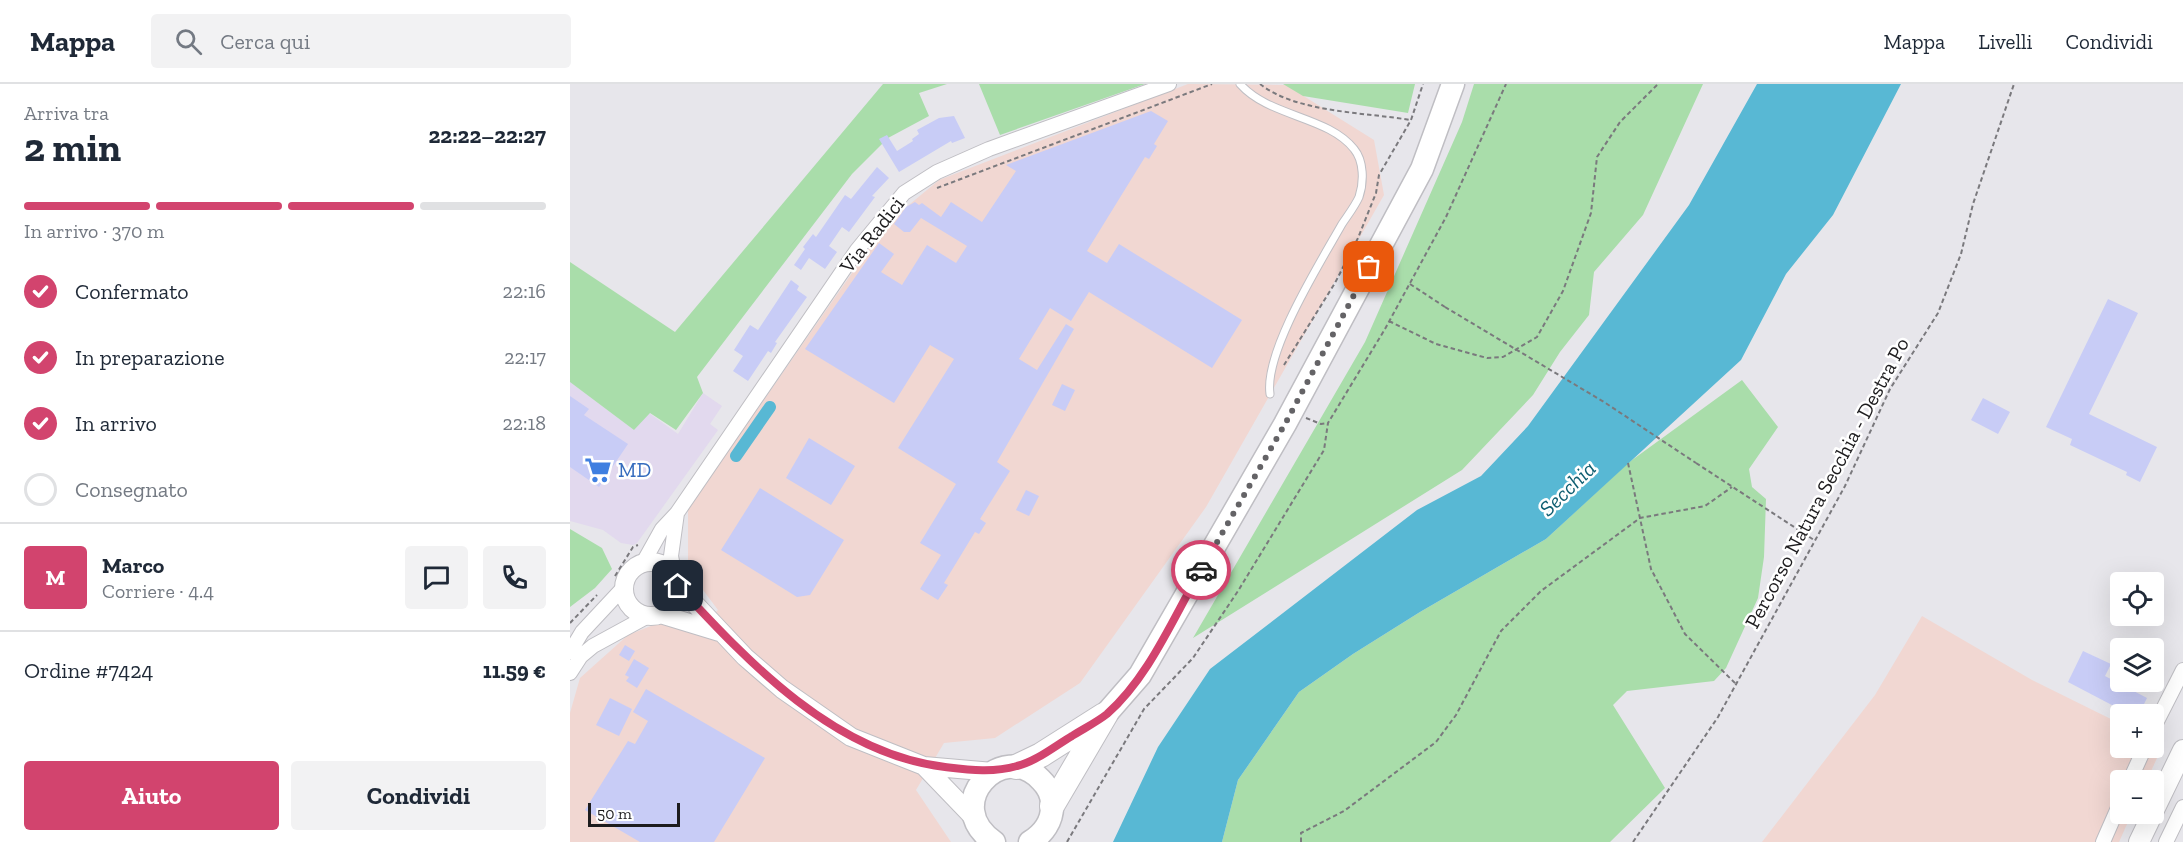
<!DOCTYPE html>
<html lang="it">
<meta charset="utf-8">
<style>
:root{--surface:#fff;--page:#f2f2f3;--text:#1f2937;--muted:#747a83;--line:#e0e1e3;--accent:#d2446e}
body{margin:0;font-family:"Zilla Slab",serif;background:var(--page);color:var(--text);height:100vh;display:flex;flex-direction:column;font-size:22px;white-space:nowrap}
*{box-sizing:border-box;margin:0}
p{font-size:20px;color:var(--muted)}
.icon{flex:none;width:33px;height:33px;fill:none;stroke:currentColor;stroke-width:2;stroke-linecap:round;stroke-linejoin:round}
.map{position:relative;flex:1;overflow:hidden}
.side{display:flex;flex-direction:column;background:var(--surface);width:570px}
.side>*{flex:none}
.fabs{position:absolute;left:1540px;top:488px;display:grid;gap:12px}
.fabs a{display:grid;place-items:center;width:54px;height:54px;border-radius:6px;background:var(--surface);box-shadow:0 6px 24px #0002;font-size:30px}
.scale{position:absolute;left:18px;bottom:15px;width:92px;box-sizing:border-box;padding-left:6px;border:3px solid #1d1c1e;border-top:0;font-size:16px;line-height:21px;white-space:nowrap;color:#1d1c1e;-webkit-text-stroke:4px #fff;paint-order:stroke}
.pin{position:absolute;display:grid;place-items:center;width:51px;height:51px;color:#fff;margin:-26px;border-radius:12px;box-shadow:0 3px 9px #0006}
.courier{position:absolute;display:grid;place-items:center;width:60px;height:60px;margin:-30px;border:4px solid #d2446e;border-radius:50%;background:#fff;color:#222;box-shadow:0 2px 8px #0007}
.head em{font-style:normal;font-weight:700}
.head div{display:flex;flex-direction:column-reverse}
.head{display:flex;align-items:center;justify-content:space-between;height:102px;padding:0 24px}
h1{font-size:39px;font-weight:700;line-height:45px}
.bar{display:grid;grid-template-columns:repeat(4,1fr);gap:9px 6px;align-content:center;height:72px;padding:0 24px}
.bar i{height:8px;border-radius:4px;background:var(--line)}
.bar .active{background:var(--accent)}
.bar p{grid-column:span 4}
.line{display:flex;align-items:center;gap:15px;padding:0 24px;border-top:2px solid var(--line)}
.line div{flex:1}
.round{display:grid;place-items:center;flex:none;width:63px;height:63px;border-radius:6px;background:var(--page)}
ol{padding:0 24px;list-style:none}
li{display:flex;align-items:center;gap:18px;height:66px}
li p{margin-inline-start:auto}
li .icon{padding:6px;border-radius:50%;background:var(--accent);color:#fff;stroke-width:4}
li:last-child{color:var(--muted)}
li i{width:33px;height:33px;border:3px solid var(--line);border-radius:50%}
.action{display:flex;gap:12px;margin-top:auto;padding:12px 24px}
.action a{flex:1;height:69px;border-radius:6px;background:var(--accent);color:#fff;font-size:24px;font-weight:700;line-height:69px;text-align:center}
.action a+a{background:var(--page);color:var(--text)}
header{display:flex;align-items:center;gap:36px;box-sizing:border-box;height:84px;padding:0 30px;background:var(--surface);border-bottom:2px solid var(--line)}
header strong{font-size:28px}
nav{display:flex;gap:33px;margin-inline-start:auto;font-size:21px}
.search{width:420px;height:54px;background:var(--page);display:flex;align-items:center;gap:15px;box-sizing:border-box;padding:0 21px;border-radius:6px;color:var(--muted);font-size:22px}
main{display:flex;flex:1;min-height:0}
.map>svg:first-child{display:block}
</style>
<header>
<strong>Mappa</strong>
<div class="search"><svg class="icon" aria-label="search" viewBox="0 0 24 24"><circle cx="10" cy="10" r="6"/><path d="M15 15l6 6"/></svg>Cerca qui</div>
<nav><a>Mappa</a><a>Livelli</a><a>Condividi</a></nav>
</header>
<main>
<section class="side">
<div class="head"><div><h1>2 min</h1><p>Arriva tra</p></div><em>22:22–22:27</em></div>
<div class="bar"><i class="active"></i><i class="active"></i><i class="active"></i><i></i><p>In arrivo · 370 m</p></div>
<ol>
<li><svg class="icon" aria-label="check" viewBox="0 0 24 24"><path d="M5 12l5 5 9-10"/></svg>Confermato<p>22:16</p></li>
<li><svg class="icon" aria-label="check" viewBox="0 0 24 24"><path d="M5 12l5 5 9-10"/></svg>In preparazione<p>22:17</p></li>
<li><svg class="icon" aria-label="check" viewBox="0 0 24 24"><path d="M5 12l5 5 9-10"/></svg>In arrivo<p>22:18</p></li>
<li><i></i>Consegnato</li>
</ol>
<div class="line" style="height:108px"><b class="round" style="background:var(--accent);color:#fff">M</b><div><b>Marco</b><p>Corriere · 4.4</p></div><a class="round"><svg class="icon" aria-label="chat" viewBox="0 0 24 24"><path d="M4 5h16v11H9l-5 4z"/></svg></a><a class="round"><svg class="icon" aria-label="phone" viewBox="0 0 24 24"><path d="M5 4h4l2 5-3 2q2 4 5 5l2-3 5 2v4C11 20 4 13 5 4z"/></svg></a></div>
<div class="line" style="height:78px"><div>Ordine #7424</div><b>11.59 €</b></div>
<div class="action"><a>Aiuto</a><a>Condividi</a></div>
</section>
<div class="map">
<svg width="1613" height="758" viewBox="0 0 1613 758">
<rect width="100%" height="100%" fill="#e7e6eb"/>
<path fill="#e2d9ee" d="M0 298 64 346 79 329 108 350 133 309 152 322 140 340 148 346 67 459 63 461 51 459 33 446 0 437Z"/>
<path fill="#f1d7d2" d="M618 0 716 1 804 56 814 111 636 423 510 599 425 654 374 659 346 706 381 758H0V629L10 594 58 551 91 538 123 549 148 526 118 486V425L316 140 369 96Z
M1352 532 1462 596 1551 640V663H1584V657L1593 661 1577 696H1551V729H1562L1549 758H1192L1305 611Z"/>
<path fill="#a9ddaa" d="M313 0H377L349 9 359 32 318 54 282 90 127 293 133 309 106 346 80 329 64 346 0 298V178L105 248Z
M409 0H575L430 51Z
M713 0H845L838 29 733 12Z
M904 0H1133L1073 131 1024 188 1019 231 990 268 963 311 892 386 623 554 795 258 892 38Z
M1172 296 1208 343 1179 385 1182 403 1196 415 1194 473 1188 514 1156 584 1144 597 1057 607 1043 621 1095 704 1040 758H652L668 696 729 608 783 570 850 528 976 455 1058 379Z
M0 445 32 464 42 485 25 504 0 523Z"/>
<path fill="#58b8d4" d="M1187 0H1331L1263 131 1216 190 1171 276 976 455 850 528 783 570 729 608 668 696 652 758H543L588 663 640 585 847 426 911 392 958 342 1119 121Z"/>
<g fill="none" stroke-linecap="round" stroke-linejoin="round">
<path stroke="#58b8d4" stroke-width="12" d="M166 372 200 323"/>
</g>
<path fill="#c8ccf6" d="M581 27 598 37 584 60 587 62 579 75 575 73 517 167 537 179 549 160 672 236 642 284 519 208 501 237 480 224 449 275 467 286 496 240 504 245 427 378 440 387 410 435 416 439 409 450 405 448 374 499 378 501 368 516 350 505 371 471 350 459 386 400 328 364 384 275 360 261 324 319 235 265 309 159 324 170 311 188 332 201 357 161 386 179 397 162 351 134 340 148H334L324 140 336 123 345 118 349 121 352 119 371 133 381 118 412 138 446 87 436 81Z
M384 32 395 54 382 59 381 57 329 88 309 55 317 51 327 67 343 57 342 55 349 50 347 46 369 34Z
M307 83 319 94 302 112 305 113 279 148 272 143 259 162 267 168 255 185 239 174 231 186 224 181 235 165 233 163 243 150 246 153 275 111 281 115Z
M221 196 229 202 227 206 237 213 205 258 207 259 201 269 198 267 178 297 163 287 173 272 164 266 180 241 188 246Z
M1538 215 1568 229 1519 330 1587 363 1570 398 1556 391 1557 388 1500 361 1502 355 1476 343Z
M492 300 505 306 495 327 482 321Z
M0 312 19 325 14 331 58 360 29 403 0 383Z
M1413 314 1440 328 1428 350 1401 336Z
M239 354 285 382 261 421 216 394Z
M190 404 274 456 240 511 227 513 151 466Z
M456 406 469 412 459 432 446 426Z
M55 561 65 567 59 577 49 571Z
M1513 567 1541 580 1535 592 1577 614 1569 630H1559L1498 598Z
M64 575 79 584 67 604 56 597 59 593 55 591Z
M76 605 195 674 144 758H70L15 726 58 657 65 660 78 637 63 628Z
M40 614 62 625 49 652 26 641Z"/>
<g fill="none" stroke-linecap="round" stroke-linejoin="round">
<defs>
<path id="service" d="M670 0C699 33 758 32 784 65 794 77 794 98 789 113 785 122 778 131 772 140 750 179 694 268 700 310"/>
<path id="minor" d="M73 479 92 445 107 429 287 166 334 109 367 88 419 65 599 0
M105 492 101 472 107 429
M0 568 12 548 54 503
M0 589 11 572 23 562 78 532
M1584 643 1613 586
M1560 696 1575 663
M1533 758 1551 717
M1596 758 1613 723"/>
<path id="tertiary" d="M54 505a27 27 0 1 1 54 0a27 27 0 1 1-54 0Z
M108 502 175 573 212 605 281 653 354 682 423 688
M90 530 149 548
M354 682 404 734"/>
<path id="secondary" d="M1584 726 1613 666
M1569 758 1583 729"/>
<path id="primary" d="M536 630 570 591 715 340 852 85 883 0
M424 758C370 721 432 654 471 696 477 702 482 711 482 720 483 737 473 750 460 758"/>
<path id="trunk" d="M446 683 471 671 534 631
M482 722 536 630"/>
</defs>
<use href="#service" stroke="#bfbec3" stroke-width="9"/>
<use href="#minor" stroke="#bfbec3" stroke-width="16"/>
<use href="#tertiary" stroke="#bfbec3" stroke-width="20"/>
<use href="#secondary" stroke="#bfbec3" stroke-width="22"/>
<use href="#primary" stroke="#bfbec3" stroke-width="25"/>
<use href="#trunk" stroke="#bfbec3" stroke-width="26"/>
<path stroke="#7a797d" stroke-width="2" stroke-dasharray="4.5 3" stroke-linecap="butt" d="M690 0C727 29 794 28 840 36
M367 104 642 0
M840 200 875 223
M819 237 866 260 917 274 933 273 967 253 993 207 1021 129 1027 73 1050 38 1088 0
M714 281 765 199 788 154 806 109 809 91 841 36 853 0
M736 334 751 340 758 339
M1058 379 1081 485 1115 550 1166 600
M1126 379 1244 456
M45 492 63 463 68 461
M0 539 27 511
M497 758 574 625 623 574 668 507 754 366 758 339 815 245 876 133 936 0
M731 758V749L774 727 866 658 886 631 931 547 971 507 1070 434 1135 422 1162 403
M1063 758 1148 633 1275 402 1320 305 1368 229 1391 170 1403 120 1444 0"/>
<use href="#service" stroke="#fff" stroke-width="7"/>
<use href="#minor" stroke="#fff" stroke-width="14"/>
<use href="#tertiary" stroke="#fff" stroke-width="18"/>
<use href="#secondary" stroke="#fff" stroke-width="20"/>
<use href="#primary" stroke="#fff" stroke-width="22"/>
<use href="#trunk" stroke="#fff" stroke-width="24"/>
<path stroke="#7a797d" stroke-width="2" stroke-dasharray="4.5 3" stroke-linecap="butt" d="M875 223 1034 318 1126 379"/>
</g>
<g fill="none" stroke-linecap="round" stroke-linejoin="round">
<path stroke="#646366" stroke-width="6" stroke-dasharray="0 10.8" d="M631 486 715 340 799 183"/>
<path stroke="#d2446e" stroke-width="8" d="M108 502C179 579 265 670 375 683 400 686 423 689 447 682 467 677 485 662 502 652 513 645 527 638 537 630 579 593 603 534 631 486"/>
</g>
<defs>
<symbol id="supermarket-bare" viewBox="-9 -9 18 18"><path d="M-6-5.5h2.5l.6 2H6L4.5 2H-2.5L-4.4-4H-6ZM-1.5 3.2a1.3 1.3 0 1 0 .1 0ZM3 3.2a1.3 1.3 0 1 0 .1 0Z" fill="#3f7fe0" stroke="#fff" stroke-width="2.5" paint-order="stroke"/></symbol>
</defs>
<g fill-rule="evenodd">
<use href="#supermarket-bare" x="9" y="367" width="38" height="38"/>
</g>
<g text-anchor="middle" stroke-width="5" stroke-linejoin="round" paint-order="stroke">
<g font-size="21" fill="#1d1c1e" stroke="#fff">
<text transform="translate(302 151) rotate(-52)" y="7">Via Radici</text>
<text transform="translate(1257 399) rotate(-62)" y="7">Percorso Natura Secchia - Destra Po</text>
</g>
<g font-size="21" fill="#366cbe" stroke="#fff" text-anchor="start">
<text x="48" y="393">MD</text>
</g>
<g font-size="22" font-style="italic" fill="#0f5f72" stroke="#fff">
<text transform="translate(997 404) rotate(-44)" y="8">Secchia</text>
</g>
</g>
</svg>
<div class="fabs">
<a><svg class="icon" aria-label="locate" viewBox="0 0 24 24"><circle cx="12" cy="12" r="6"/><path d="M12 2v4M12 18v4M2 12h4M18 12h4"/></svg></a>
<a><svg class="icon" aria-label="layers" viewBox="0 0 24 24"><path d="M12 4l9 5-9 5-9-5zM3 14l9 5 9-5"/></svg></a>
<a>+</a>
<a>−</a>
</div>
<div class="scale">50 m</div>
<div class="pin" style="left:799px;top:183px;background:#ea580c"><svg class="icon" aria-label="bag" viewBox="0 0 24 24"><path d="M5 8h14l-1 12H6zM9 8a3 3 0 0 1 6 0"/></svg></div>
<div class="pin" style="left:108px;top:502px;background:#1f2937"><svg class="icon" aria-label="home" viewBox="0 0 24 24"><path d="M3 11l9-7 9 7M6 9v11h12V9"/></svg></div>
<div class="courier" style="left:631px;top:486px"><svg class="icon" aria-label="car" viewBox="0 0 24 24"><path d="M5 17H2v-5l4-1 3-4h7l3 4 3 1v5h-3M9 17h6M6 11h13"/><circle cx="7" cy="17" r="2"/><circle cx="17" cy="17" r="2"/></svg></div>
</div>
</main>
